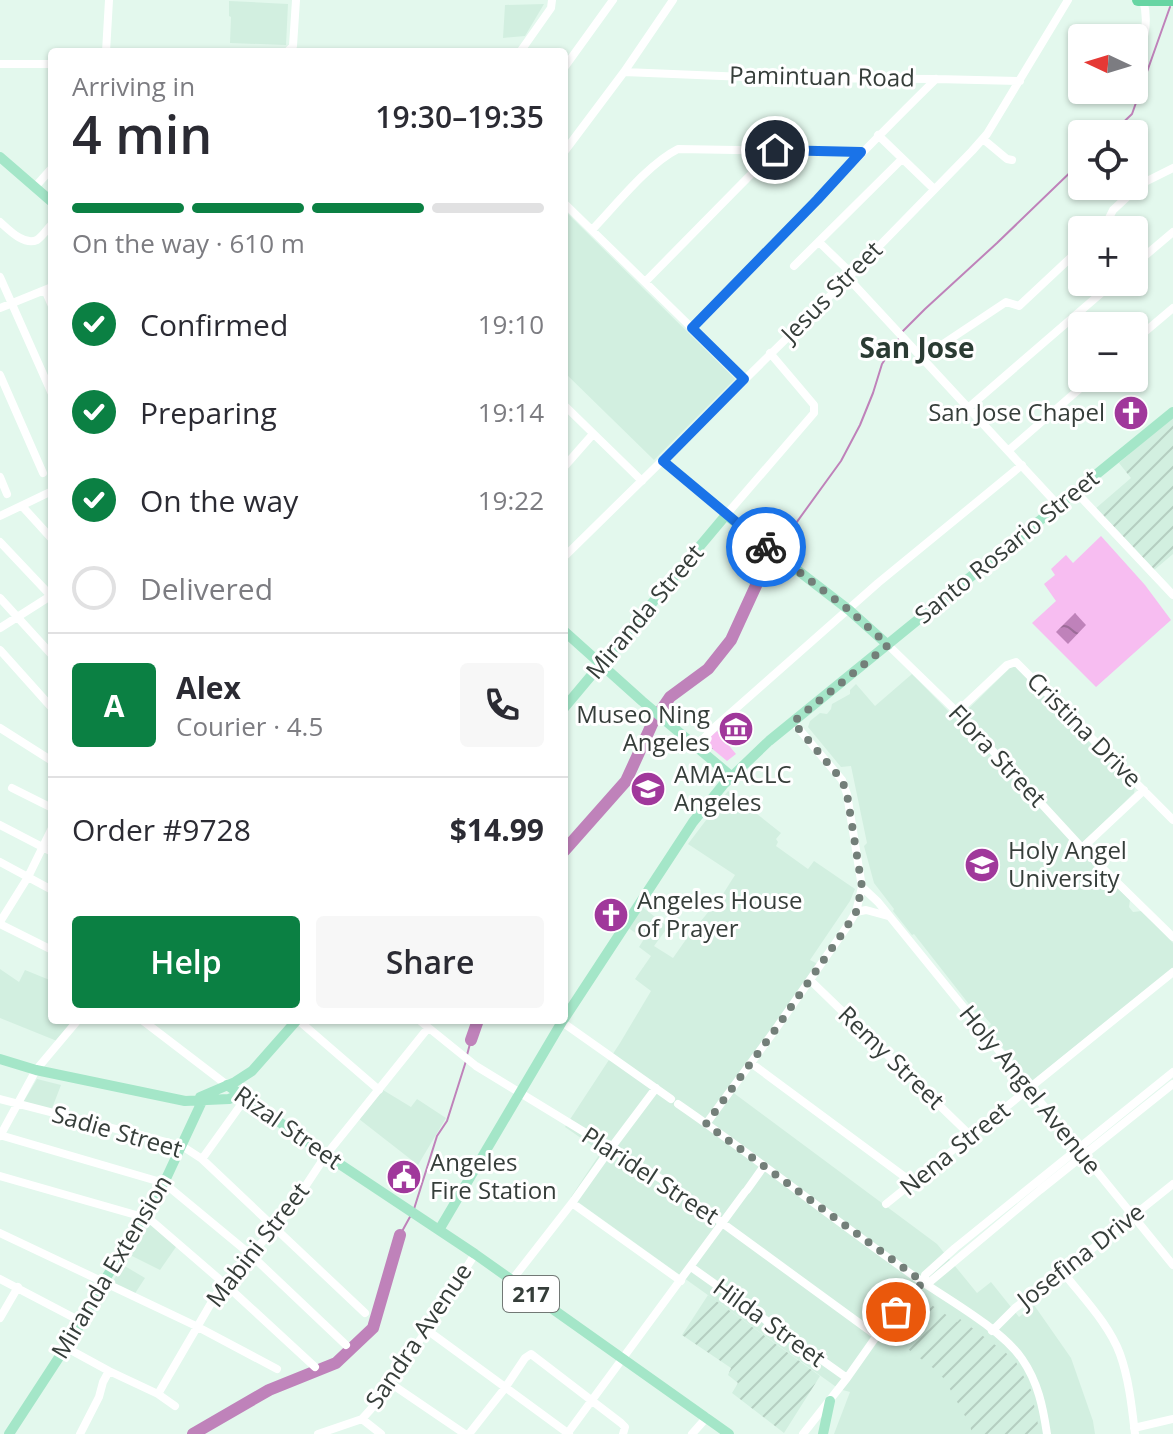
<!DOCTYPE html>
<meta charset="utf-8">
<style>
:root{--surface:#fff;--page:#f7f7f7;--text:#2b2b33;--muted:#7c7c81;--line:#e1e1e2;--accent:#0b8043}
body{margin:0;font-family:"Open Sans",sans-serif;background:var(--page);color:var(--text);height:100vh;display:flex;flex-direction:column;font-size:30px;white-space:nowrap}
*{box-sizing:border-box;margin:0}
p{font-size:26px;color:var(--muted)}
.icon{flex:none;width:44px;height:44px;fill:none;stroke:currentColor;stroke-width:2;stroke-linecap:round;stroke-linejoin:round}
.map{position:relative;flex:1;overflow:hidden}
.details{position:absolute;left:48px;top:48px;width:520px;height:976px;display:flex;flex-direction:column;background:var(--surface);border-radius:8px;box-shadow:0 2px 6px #0004}
.details>*{flex:none}
.needle{width:52px;rotate:274deg}
.buttons{position:absolute;left:1068px;top:24px;display:grid;gap:16px}
.buttons a{display:grid;place-items:center;width:80px;height:80px;border-radius:8px;background:var(--surface);box-shadow:0 2px 6px #0004;font-size:40px}
.pin{position:absolute;display:grid;place-items:center;width:68px;height:68px;color:#fff;margin:-34px;border:4px solid #fff;border-radius:50%;box-shadow:0 2px 8px #0007}
.courier{position:absolute;display:grid;place-items:center;width:80px;height:80px;margin:-40px;border:6px solid #1a73e8;border-radius:50%;background:#fff;color:#222;box-shadow:0 2px 10px #0007}
.headline em{font-style:normal;font-weight:600}
.headline div{display:flex;flex-direction:column-reverse}
.headline{display:flex;align-items:center;justify-content:space-between;height:136px;padding:0 24px}
h1{font-size:52px;font-weight:600;line-height:60px}
.bar{display:grid;grid-template-columns:repeat(4,1fr);gap:12px 8px;align-content:center;height:96px;padding:0 24px}
.bar i{height:10px;border-radius:6px;background:var(--line)}
.bar .active{background:var(--accent)}
.bar p{grid-column:span 4}
.line{display:flex;align-items:center;gap:20px;padding:0 24px;border-top:2px solid var(--line)}
.line div{flex:1}
.round{display:grid;place-items:center;flex:none;width:84px;height:84px;border-radius:8px;background:var(--page)}
ol{padding:0 24px;list-style:none}
li{display:flex;align-items:center;gap:24px;height:88px}
li p{margin-inline-start:auto}
li .icon{padding:8px;border-radius:50%;background:var(--accent);color:#fff;stroke-width:4}
li:last-child{color:var(--muted)}
li i{width:44px;height:44px;border:4px solid var(--line);border-radius:50%}
.cta{display:flex;gap:16px;margin-top:auto;padding:16px 24px}
.cta a{flex:1;height:92px;border-radius:8px;background:var(--accent);color:#fff;font-size:32px;font-weight:600;line-height:92px;text-align:center}
.cta a+a{background:var(--page);color:var(--text)}
.map>svg:first-child{display:block}
</style>
<div class="map">
<svg width="1173" height="1434" viewBox="0 0 1173 1434">
<defs>
<pattern id="industrial-furrows" width="10" height="10" patternUnits="userSpaceOnUse" patternTransform="scale(2)"><rect width="10" height="10" fill="#d2efe0"/><path d="M-1 1l2-2M0 10L10 0M9 11l2-2" fill="none" stroke="#b5cec1"/></pattern>
<pattern id="park-tufts" width="24" height="20" patternUnits="userSpaceOnUse" patternTransform="scale(2)"><rect width="24" height="20" fill="#f7bdf1"/><path d="M3 7l-1-3M5 7V3M7 7l1-3M15 17l-1-3M17 17v-4M19 17l1-3" fill="none" stroke="#c99bc4"/></pattern>
<pattern id="water-waves" width="16" height="10" patternUnits="userSpaceOnUse" patternTransform="scale(2)"><rect width="16" height="10" fill="#bf82ba"/><path d="M0 5q4-4 8 0t8 0" fill="none" stroke="#9c6c98"/></pattern>
</defs>
<rect width="100%" height="100%" fill="#e3f8ed"/>
<path fill="#d2efe0" d="M229 1 288 4 286 45 230 43 231 17 229 16Z
M544 4 525 36 503 38 505 5Z
M564 210 735 379 654 460 564 372Z
M1016 666 1135 787 1134 793 1077 848 1130 900 1129 907 1133 912 1142 911 1173 943V968L1032 1081 1027 1078 987 1028 991 1024 983 1015 979 1017 914 934 912 935 893 911 894 909 874 883 864 846 867 843 851 766 841 767 808 727 810 721 820 713 827 714 831 709 832 704 850 694V690L856 684 875 706 912 674 957 720 1011 667Z
M642 774 664 789 654 804 632 789Z
M728 791 781 833 776 839 778 842 776 846 808 869 814 861 855 889 850 901 810 960 818 964 731 1091 937 1244 977 1293 991 1282 1019 1317 1034 1305 1071 1358 1093 1421 1095 1434H834L850 1392 839 1389 571 1197 601 1152 565 1127 620 1043 651 991 635 979 651 956 639 947 644 939 627 927 641 906 668 927 654 946 673 958 687 938 723 894 735 875 688 844Z
M0 969 19 982 25 970 52 981V1020H74L57 1041 0 1018Z
M37 1079 61 1085 51 1111 22 1104Z
M383 1090 411 1107 417 1099 446 1118 418 1165 359 1119Z
M151 1222 178 1244 160 1270 130 1255Z
M123 1265 145 1278 134 1295 111 1284Z"/>
<path fill="url(#industrial-furrows)" d="M1173 416V554L1153 571 1095 509 1131 478 1119 463Z
M708 1295 820 1376 784 1433 732 1393 738 1383 728 1375 731 1368 682 1335Z
M921 1298 957 1322 960 1319 1006 1353 1016 1362 1031 1390 1040 1434H972L970 1425 945 1380 937 1371 892 1337Z"/>
<path fill="#f7bdf1" d="M1101 536 1145 585 1171 620 1096 687 1032 623 1056 601 1044 584 1055 575 1051 569 1066 555 1073 563Z"/>
<path fill="url(#park-tufts)" d="M717 731 736 754 727 761 704 742Z"/>
<path fill="url(#water-waves)" d="M1075 613 1086 625 1068 644 1056 632Z"/>
<g fill="none" stroke-linecap="round" stroke-linejoin="round">
<path stroke="#bf82ba" stroke-width="2" d="M1111 134 1132 114 1170 7
M903 331 925 309 997 243 1082 161
M778 548 841 461 860 425 873 393 882 364 900 337
M764 568 772 557
M467 1055 471 1040
M414 1209 437 1136 447 1121 466 1061
M400 1235 411 1215"/>
<path stroke="#bf82ba" stroke-width="12" d="M564 851 626 781 653 722 670 697 708 669 731 640 764 568
M471 1040 478 1020
M193 1434 269 1390 336 1363 373 1328 400 1235"/>
<path stroke="#fff" stroke-width="8" d="M106 52 109 0
M287 52 293 46 296 0
M520 52 551 8 552 0
M0 64H52
M1134 66C1143 45 1150 23 1143 0
M564 68 613 0
M624 72 771 78 936 79 1020 81
M1120 97 1123 90
M878 135 934 189
M983 139 1007 159 1012 160
M564 152 624 72 673 0
M35 187 52 168
M564 203 744 379
M0 222C9 230 24 246 37 240 42 237 48 228 52 224
M592 230C616 205 648 164 678 149L861 152
M1101 230 1107 222 1113 210 1141 184 1173 168
M819 242 852 274
M1134 265 1173 232
M794 266 902 159
M0 277 52 394
M848 278 1058 505
M645 282 775 150
M45 290 52 306
M0 308 52 287
M692 328C774 245 853 160 936 79
M1134 341 1173 308
M922 358 1006 302 1019 306 1082 247
M0 375 43 473
M564 405 642 481
M968 408 1114 282
M1009 450 1092 378
M663 461 726 515 814 413V405L770 353
M564 467 593 434
M0 477 7 494
M1075 491 1173 595
M22 506 52 539
M0 516 52 491
M0 542 52 597
M564 557 848 278 972 151 987 134 1068 0
M0 598 52 655
M0 628 52 595
M888 645 957 712 1082 848 1173 937
M0 650 52 708
M957 712 1007 665 1016 662 1173 820
M0 728 52 761
M696 746 716 726 878 583 1022 465
M12 788 52 808
M0 825 52 852
M1082 848 1144 790
M0 862 52 890
M862 887 878 902 1173 1265
M856 912 866 910 888 916
M0 922 28 877 52 828
M0 924 52 950
M810 980 972 1137
M142 1020 227 1085
M298 1020 379 1090
M419 1020 476 1066 666 1182 877 1336
M562 1022 671 1099
M751 1063 913 1183
M0 1099 182 1146 202 1159 365 1313
M678 1104C761 1161 839 1224 921 1281 951 1301 1002 1330 1022 1359 1038 1382 1043 1407 1047 1434
M706 1124 775 1030 846 928 856 912 862 887 847 794 842 780 793 722
M0 1135 164 1183 251 1255 346 1345
M0 1136 36 1070 78 1020
M202 1159 245 1099
M0 1176 143 1217 153 1222 226 1285 315 1367
M747 1190 764 1166
M572 1203 681 1281
M886 1204 1173 972
M0 1233 196 1326 277 1369
M691 1267 847 1378
M1063 1272C1083 1298 1109 1324 1120 1354 1129 1379 1132 1408 1135 1434
M0 1279 82 1322
M512 1280 572 1203 611 1148 656 1088
M924 1282 931 1281 1040 1190 1173 1084
M0 1318 18 1287
M427 1330 569 1434
M992 1331 1015 1308 1063 1272 1173 1184
M65 1347 109 1371 158 1394 175 1406
M390 1383 465 1434
M158 1394 217 1293 287 1214 326 1155 428 1028
M362 1419 381 1434
M1134 1428 1173 1419
M80 1434 99 1397 103 1382 109 1371
M318 1434 362 1419 371 1409 427 1330 475 1254
M469 1434 505 1388 525 1358 531 1354 621 1423 625 1427 623 1434
M567 1434 745 1192
M692 1434 707 1417
M803 1434 847 1378 885 1324 923 1282 925 1275 955 1248 1173 1072"/>
<path stroke="#a4e6c8" stroke-width="10" d="M0 157 52 202
M564 631 642 701 731 776
M564 708 726 515 849 610 888 645
M564 1019 693 822 723 785 769 741 1173 412
M0 1059 36 1070 185 1101 229 1099 239 1095
M227 1085 326 1155 475 1254 729 1434
M200 1097 235 1082 252 1071 297 1020
M439 1230 563 1020
M9 1434 82 1322 103 1283 164 1183 205 1095
M823 1434 830 1401"/>
<path stroke="#67d5a3" stroke-width="12" d="M1138 0H1173"/>
</g>
<g fill="none" stroke-linecap="round" stroke-linejoin="round">
<path stroke="#737f79" stroke-width="8" stroke-dasharray="0 14.4" d="M766 547 849 610 888 645 793 722 842 780 847 794 862 887 856 912 846 928 775 1030 706 1124 923 1282 896 1312"/>
<path stroke="#1a73e8" stroke-width="10" d="M766 547 663 461 744 379 692 328 817 200 861 152 775 150"/>
</g>
<defs>
<symbol id="church-disc" viewBox="-11 -11 22 22"><circle r="9.5" fill="#a0389b" stroke="#fff"/><path d="M-1.2-6h2.4v3.5h3.3v2.4h-3.3V6h-2.4V-.1h-3.3v-2.4h3.3Z" fill="#fff"/></symbol>
<symbol id="museum-disc" viewBox="-11 -11 22 22"><circle r="9.5" fill="#a0389b" stroke="#fff"/><path d="M0-6L6-3V-2H-6V-3ZM-5-1h2V3h-2ZM-1-1h2V3h-2ZM3-1h2V3H3ZM-6 4H6V6H-6Z" fill="#fff"/></symbol>
<symbol id="university-disc" viewBox="-11 -11 22 22"><circle r="9.5" fill="#a0389b" stroke="#fff"/><path d="M0-5L7-2L0 1L-7-2ZM-4 1L0 2.5L4 1V4Q0 6-4 4Z" fill="#fff"/></symbol>
<symbol id="civic-disc" viewBox="-11 -11 22 22"><circle r="9.5" fill="#a0389b" stroke="#fff"/><path d="M-.6-6.5H3V-4.5H.6V-3L4-1V1h2V6H-6V1h2V-1L-.6-3ZM-1.2 2.5V6h2.4V2.5Z" fill="#fff"/></symbol>
</defs>
<g fill-rule="evenodd">
<use href="#church-disc" x="1111" y="393" width="40" height="40"/>
<use href="#museum-disc" x="716" y="709" width="40" height="40"/>
<use href="#university-disc" x="628" y="769" width="40" height="40"/>
<use href="#university-disc" x="962" y="845" width="40" height="40"/>
<use href="#church-disc" x="591" y="895" width="40" height="40"/>
<use href="#civic-disc" x="384" y="1157" width="40" height="40"/>
</g>
<g text-anchor="middle" stroke-width="6" stroke-linejoin="round" paint-order="stroke">
<rect fill="#fff" stroke="#727875" stroke-width="2" x="503" y="1276" width="56" height="36" rx="6"/>
<g font-size="22" font-weight="bold" fill="#363e3a">
<text x="531" y="1302">217</text>
</g>
<g font-size="24" fill="#363e3a" stroke="#fff">
<text transform="translate(822 77) rotate(1)" y="8">Pamintuan Road</text>
<text transform="translate(832 292) rotate(-45)" y="8">Jesus Street</text>
<text transform="translate(1007 547) rotate(-39)" y="8">Santo Rosario Street</text>
<text transform="translate(645 612) rotate(-50)" y="8">Miranda Street</text>
<text transform="translate(1084 730) rotate(45)" y="8">Cristina Drive</text>
<text transform="translate(997 756) rotate(47)" y="8">Flora Street</text>
<text transform="translate(891 1058) rotate(44)" y="8">Remy Street</text>
<text transform="translate(1030 1090) rotate(51)" y="8">Holy Angel Avenue</text>
<text transform="translate(288 1128) rotate(35)" y="8">Rizal Street</text>
<text transform="translate(117 1132) rotate(16)" y="8">Sadie Street</text>
<text transform="translate(955 1149) rotate(-39)" y="8">Nena Street</text>
<text transform="translate(650 1176) rotate(33)" y="8">Plaridel Street</text>
<text transform="translate(258 1245) rotate(-52)" y="8">Mabini Street</text>
<text transform="translate(1081 1256) rotate(-38)" y="8">Josefina Drive</text>
<text transform="translate(112 1267) rotate(-59)" y="8">Miranda Extension</text>
<text transform="translate(769 1323) rotate(36)" y="8">Hilda Street</text>
<text transform="translate(419 1336) rotate(-56)" y="8">Sandra Avenue</text>
</g>
<g font-size="24" fill="#363e3a" stroke="#fff" text-anchor="start">
<text x="1105" y="421" text-anchor="end">San Jose Chapel</text>
<text x="710" y="723" text-anchor="end">Museo Ning<tspan x="710" dy="28">Angeles</tspan></text>
<text x="674" y="783">AMA-ACLC<tspan x="674" dy="28">Angeles</tspan></text>
<text x="1008" y="859">Holy Angel<tspan x="1008" dy="28">University</tspan></text>
<text x="637" y="909">Angeles House<tspan x="637" dy="28">of Prayer</tspan></text>
<text x="430" y="1171">Angeles<tspan x="430" dy="28">Fire Station</tspan></text>
</g>
<g font-size="28" font-weight="bold" fill="#2a3b33" stroke="#fff">
<text x="917" y="358">San Jose</text>
</g>
</g>
</svg>
<div class="buttons">
<a><svg class="needle" viewBox="-14 -14 28 28"><path d="M0-13l5 13h-10z" fill="#e53935"/><path d="M0 13l5-13h-10z" fill="#7c7c81"/></svg></a>
<a><svg class="icon" aria-label="locate" viewBox="0 0 24 24"><circle cx="12" cy="12" r="6"/><path d="M12 2v4M12 18v4M2 12h4M18 12h4"/></svg></a>
<a>+</a>
<a>−</a>
</div>
<div class="pin" style="left:896px;top:1312px;background:#ea580c"><svg class="icon" aria-label="bag" viewBox="0 0 24 24"><path d="M5 8h14l-1 12H6zM9 8a3 3 0 0 1 6 0"/></svg></div>
<div class="pin" style="left:775px;top:150px;background:#1f2937"><svg class="icon" aria-label="home" viewBox="0 0 24 24"><path d="M3 11l9-7 9 7M6 9v11h12V9"/></svg></div>
<div class="courier" style="left:766px;top:547px"><svg class="icon" aria-label="bike" viewBox="0 0 24 24"><circle cx="6" cy="16" r="4"/><circle cx="18" cy="16" r="4"/><path d="M6 16l4-8h5l3 8M10 8l3 8H6M13 5h3"/></svg></div>
<section class="details">
<div class="headline"><div><h1>4 min</h1><p>Arriving in</p></div><em>19:30–19:35</em></div>
<div class="bar"><i class="active"></i><i class="active"></i><i class="active"></i><i></i><p>On the way · 610 m</p></div>
<ol>
<li><svg class="icon" aria-label="check" viewBox="0 0 24 24"><path d="M5 12l5 5 9-10"/></svg>Confirmed<p>19:10</p></li>
<li><svg class="icon" aria-label="check" viewBox="0 0 24 24"><path d="M5 12l5 5 9-10"/></svg>Preparing<p>19:14</p></li>
<li><svg class="icon" aria-label="check" viewBox="0 0 24 24"><path d="M5 12l5 5 9-10"/></svg>On the way<p>19:22</p></li>
<li><i></i>Delivered</li>
</ol>
<div class="line" style="height:144px"><b class="round" style="background:var(--accent);color:#fff">A</b><div><b>Alex</b><p>Courier · 4.5</p></div><a class="round"><svg class="icon" aria-label="phone" viewBox="0 0 24 24"><path d="M5 4h4l2 5-3 2q2 4 5 5l2-3 5 2v4C11 20 4 13 5 4z"/></svg></a></div>
<div class="line" style="height:104px"><div>Order #9728</div><b>$14.99</b></div>
<div class="cta"><a>Help</a><a>Share</a></div>
</section>
</div>
